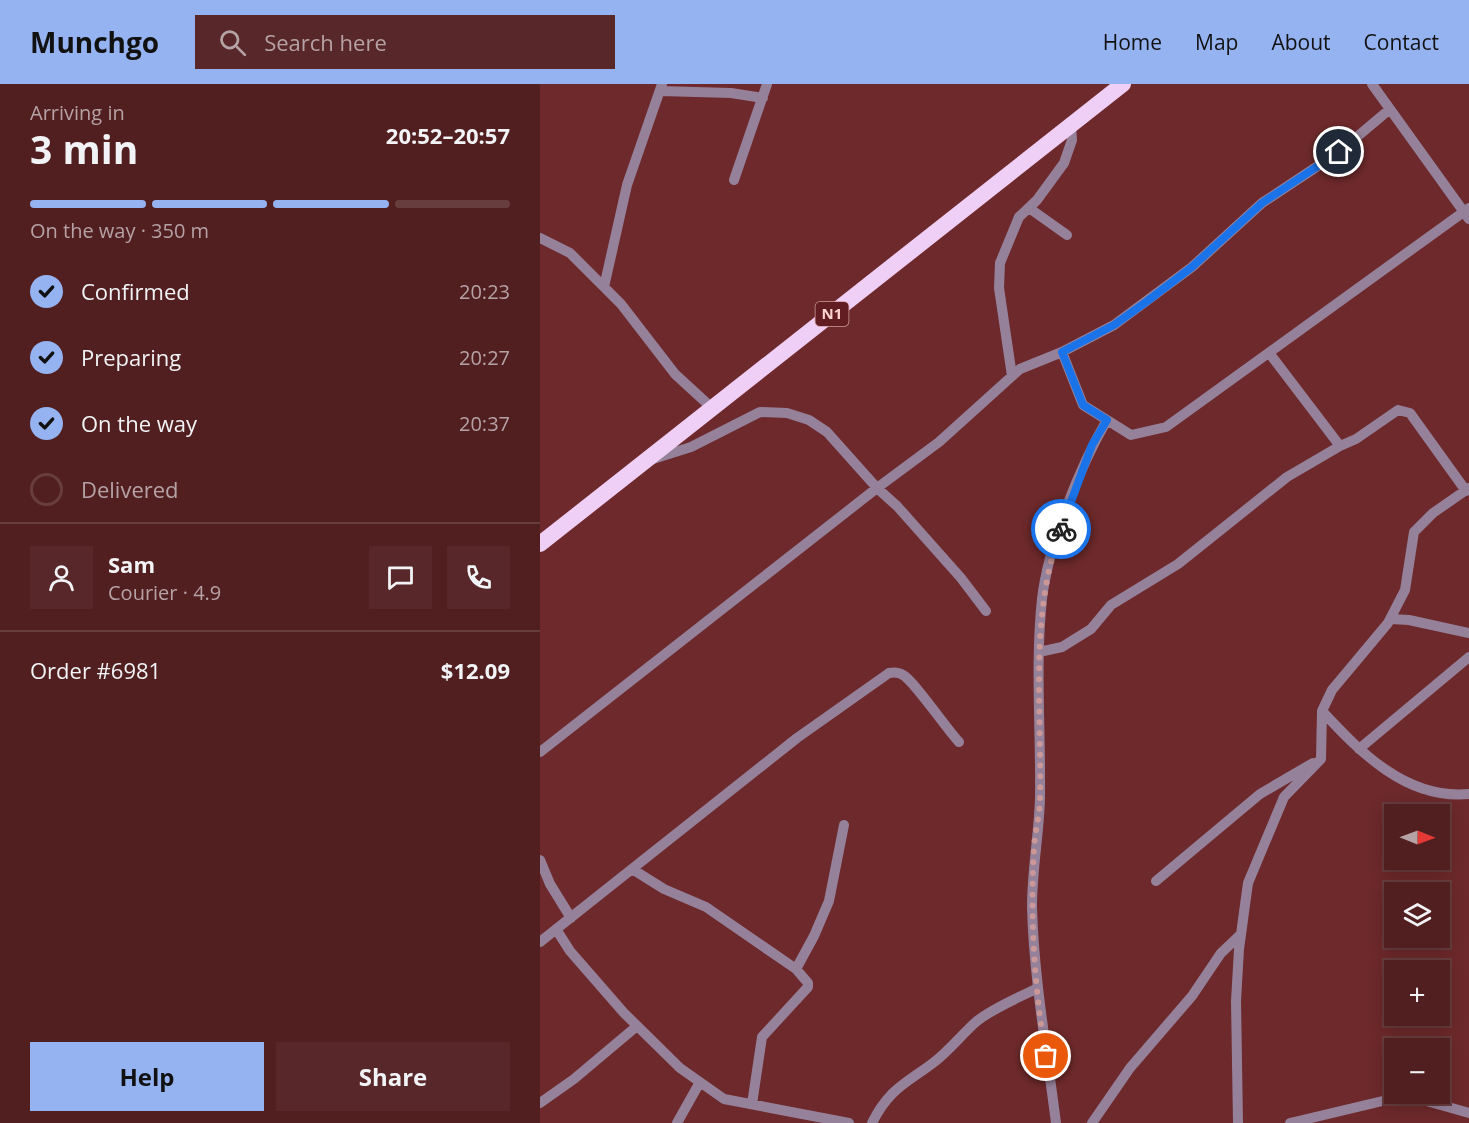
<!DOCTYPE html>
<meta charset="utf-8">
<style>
:root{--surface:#521f20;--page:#582729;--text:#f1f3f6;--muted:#b5a2a5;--line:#683d3e;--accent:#95b2f1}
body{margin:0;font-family:"Open Sans",sans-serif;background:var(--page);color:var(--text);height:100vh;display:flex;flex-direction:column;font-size:22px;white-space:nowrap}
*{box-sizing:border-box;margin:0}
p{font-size:20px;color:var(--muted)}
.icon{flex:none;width:33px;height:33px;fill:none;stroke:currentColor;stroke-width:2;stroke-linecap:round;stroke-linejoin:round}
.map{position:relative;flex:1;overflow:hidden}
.panel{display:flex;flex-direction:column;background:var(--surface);width:540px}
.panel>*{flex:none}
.needle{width:39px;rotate:91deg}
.fabs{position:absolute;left:844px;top:720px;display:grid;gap:12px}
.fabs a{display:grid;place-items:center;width:66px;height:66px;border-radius:0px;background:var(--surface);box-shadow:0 3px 15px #0003,0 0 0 2px var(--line);font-size:30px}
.pin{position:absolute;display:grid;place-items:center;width:51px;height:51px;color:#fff;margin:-26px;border:3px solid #fff;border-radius:50%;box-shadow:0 2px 6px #0007}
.courier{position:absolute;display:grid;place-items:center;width:60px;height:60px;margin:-30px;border:4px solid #1a73e8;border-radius:50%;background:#fff;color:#222;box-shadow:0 2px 8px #0007}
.overview em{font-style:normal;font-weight:700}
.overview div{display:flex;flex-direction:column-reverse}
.overview{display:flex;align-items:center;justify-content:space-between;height:102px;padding:0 30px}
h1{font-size:39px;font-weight:700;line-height:45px}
.bar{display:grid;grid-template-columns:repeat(4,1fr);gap:9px 6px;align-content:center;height:72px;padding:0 30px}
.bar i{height:8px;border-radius:4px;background:var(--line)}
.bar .selected{background:var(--accent)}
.bar p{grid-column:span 4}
.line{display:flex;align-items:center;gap:15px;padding:0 30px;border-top:2px solid var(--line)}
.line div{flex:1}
.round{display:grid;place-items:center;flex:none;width:63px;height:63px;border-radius:0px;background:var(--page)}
ol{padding:0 30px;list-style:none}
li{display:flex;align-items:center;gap:18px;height:66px}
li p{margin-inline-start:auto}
li .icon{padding:6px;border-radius:50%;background:var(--accent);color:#111;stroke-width:4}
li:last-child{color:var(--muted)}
li i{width:33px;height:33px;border:3px solid var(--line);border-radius:50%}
.action{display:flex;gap:12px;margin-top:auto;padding:12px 30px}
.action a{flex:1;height:69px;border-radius:0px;background:var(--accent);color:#111;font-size:24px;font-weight:700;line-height:69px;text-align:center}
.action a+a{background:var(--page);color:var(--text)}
header{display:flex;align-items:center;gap:36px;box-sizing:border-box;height:84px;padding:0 30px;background:var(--accent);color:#111}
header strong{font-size:28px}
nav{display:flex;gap:33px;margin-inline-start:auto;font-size:21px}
.search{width:420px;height:54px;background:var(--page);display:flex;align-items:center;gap:15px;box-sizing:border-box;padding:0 21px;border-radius:0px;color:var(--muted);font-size:22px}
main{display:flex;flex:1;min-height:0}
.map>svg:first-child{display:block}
</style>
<header>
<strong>Munchgo</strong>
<div class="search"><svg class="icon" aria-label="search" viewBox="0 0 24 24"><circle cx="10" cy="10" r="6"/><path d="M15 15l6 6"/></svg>Search here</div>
<nav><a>Home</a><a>Map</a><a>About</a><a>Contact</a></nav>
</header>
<main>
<section class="panel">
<div class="overview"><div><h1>3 min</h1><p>Arriving in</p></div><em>20:52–20:57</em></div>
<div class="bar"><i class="selected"></i><i class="selected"></i><i class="selected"></i><i></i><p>On the way · 350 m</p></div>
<ol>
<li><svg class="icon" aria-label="check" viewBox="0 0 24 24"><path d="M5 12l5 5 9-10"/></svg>Confirmed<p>20:23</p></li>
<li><svg class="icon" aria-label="check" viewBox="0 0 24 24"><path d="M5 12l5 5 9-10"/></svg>Preparing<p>20:27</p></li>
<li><svg class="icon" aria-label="check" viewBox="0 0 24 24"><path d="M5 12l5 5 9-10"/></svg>On the way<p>20:37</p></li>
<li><i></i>Delivered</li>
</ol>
<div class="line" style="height:108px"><a class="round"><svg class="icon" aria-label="person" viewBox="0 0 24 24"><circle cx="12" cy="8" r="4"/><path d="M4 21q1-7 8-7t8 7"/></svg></a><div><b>Sam</b><p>Courier · 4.9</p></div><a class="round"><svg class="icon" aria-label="chat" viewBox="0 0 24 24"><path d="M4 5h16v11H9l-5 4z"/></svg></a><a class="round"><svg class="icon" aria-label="phone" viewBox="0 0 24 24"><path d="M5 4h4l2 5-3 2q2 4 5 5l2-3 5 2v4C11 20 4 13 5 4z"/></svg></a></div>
<div class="line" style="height:78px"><div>Order #6981</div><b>$12.09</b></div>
<div class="action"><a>Help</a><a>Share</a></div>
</section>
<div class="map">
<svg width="929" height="1039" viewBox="0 0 929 1039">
<rect width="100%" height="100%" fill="#6d292b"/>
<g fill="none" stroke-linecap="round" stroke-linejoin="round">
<path stroke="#96819a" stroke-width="10" d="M832 0 929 135
M120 7 191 9 223 14
M194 96 227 0
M489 124 527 151
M0 154 30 169 81 220 135 290 172 324
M64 203 87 101 122 0
M522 268 543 321 591 351 626 343 929 124
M730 270 800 362 816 355 858 326 870 329 926 407
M472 292 459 204 460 179 479 133 497 116 524 79 532 56 531 41
M113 375 151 363 220 328 247 329 269 336 287 348 337 404 357 422 421 494 446 527
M850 535 869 536 929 549
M499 568 522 563 551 545 571 521 638 480 747 393 800 362
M782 627C821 669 867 716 929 710
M819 665 929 573
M0 668 337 404 399 358 480 285 522 268 574 241 652 183 722 119 799 68 850 25
M0 776 10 800 31 834
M92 785 124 805 166 823 256 885 268 899V903L222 953 212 1020
M616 797 720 710 773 679
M16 845 30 867 84 929 140 984 184 1015 309 1039
M0 858 257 654 349 589C354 588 359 588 363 591 374 597 406 644 419 658
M256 885 274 852 289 817 304 741
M0 1019 34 995 97 942
M137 1039 160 998
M332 1039C349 1005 365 1000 393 979 409 967 422 950 437 937 455 923 478 914 498 904
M516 1039C507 967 494 896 492 823 492 786 499 750 500 714 501 647 495 581 502 515 508 462 540 382 567 336
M552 1039 590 984 652 912 681 869 701 850
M698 1039 696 917 699 865 708 799 744 713 781 675 782 627 792 606 848 539 865 506 874 448 893 429 929 404
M750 1039 851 1015 883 1016 929 1029"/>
<path stroke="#efcff5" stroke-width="16" d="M0 460 583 0"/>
</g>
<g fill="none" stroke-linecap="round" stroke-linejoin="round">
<path stroke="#cc9897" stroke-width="6" stroke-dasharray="0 10.8" d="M506 972C494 904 490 832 494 764 495 747 500 731 500 714 502 623 489 532 521 445"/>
<path stroke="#1a73e8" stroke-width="8" d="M521 445 552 361 567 336 543 321 522 268 574 241 606 218 652 183 722 119 799 68"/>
</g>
<g text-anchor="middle" stroke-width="6" stroke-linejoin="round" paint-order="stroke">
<rect fill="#611d21" stroke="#d09c9c" stroke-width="1.5" x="275.5" y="218" width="33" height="24" rx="4.5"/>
<g font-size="15" font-weight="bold" fill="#ffd3d1">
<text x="292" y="235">N1</text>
</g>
</g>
</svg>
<div class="fabs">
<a><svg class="needle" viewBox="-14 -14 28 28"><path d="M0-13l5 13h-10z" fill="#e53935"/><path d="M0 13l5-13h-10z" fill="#b5a2a5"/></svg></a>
<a><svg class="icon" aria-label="layers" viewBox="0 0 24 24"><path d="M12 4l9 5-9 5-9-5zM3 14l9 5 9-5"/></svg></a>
<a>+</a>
<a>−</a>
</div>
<div class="pin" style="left:506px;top:972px;background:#ea580c"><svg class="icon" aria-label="bag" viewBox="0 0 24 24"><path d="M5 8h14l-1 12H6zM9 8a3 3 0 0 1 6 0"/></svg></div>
<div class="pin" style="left:799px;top:68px;background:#1f2937"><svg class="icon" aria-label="home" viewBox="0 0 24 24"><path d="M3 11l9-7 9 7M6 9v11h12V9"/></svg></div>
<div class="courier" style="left:521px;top:445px"><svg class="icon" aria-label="bike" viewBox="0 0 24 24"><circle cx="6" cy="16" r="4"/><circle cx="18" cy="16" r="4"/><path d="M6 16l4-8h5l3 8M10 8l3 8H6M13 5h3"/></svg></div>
</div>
</main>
